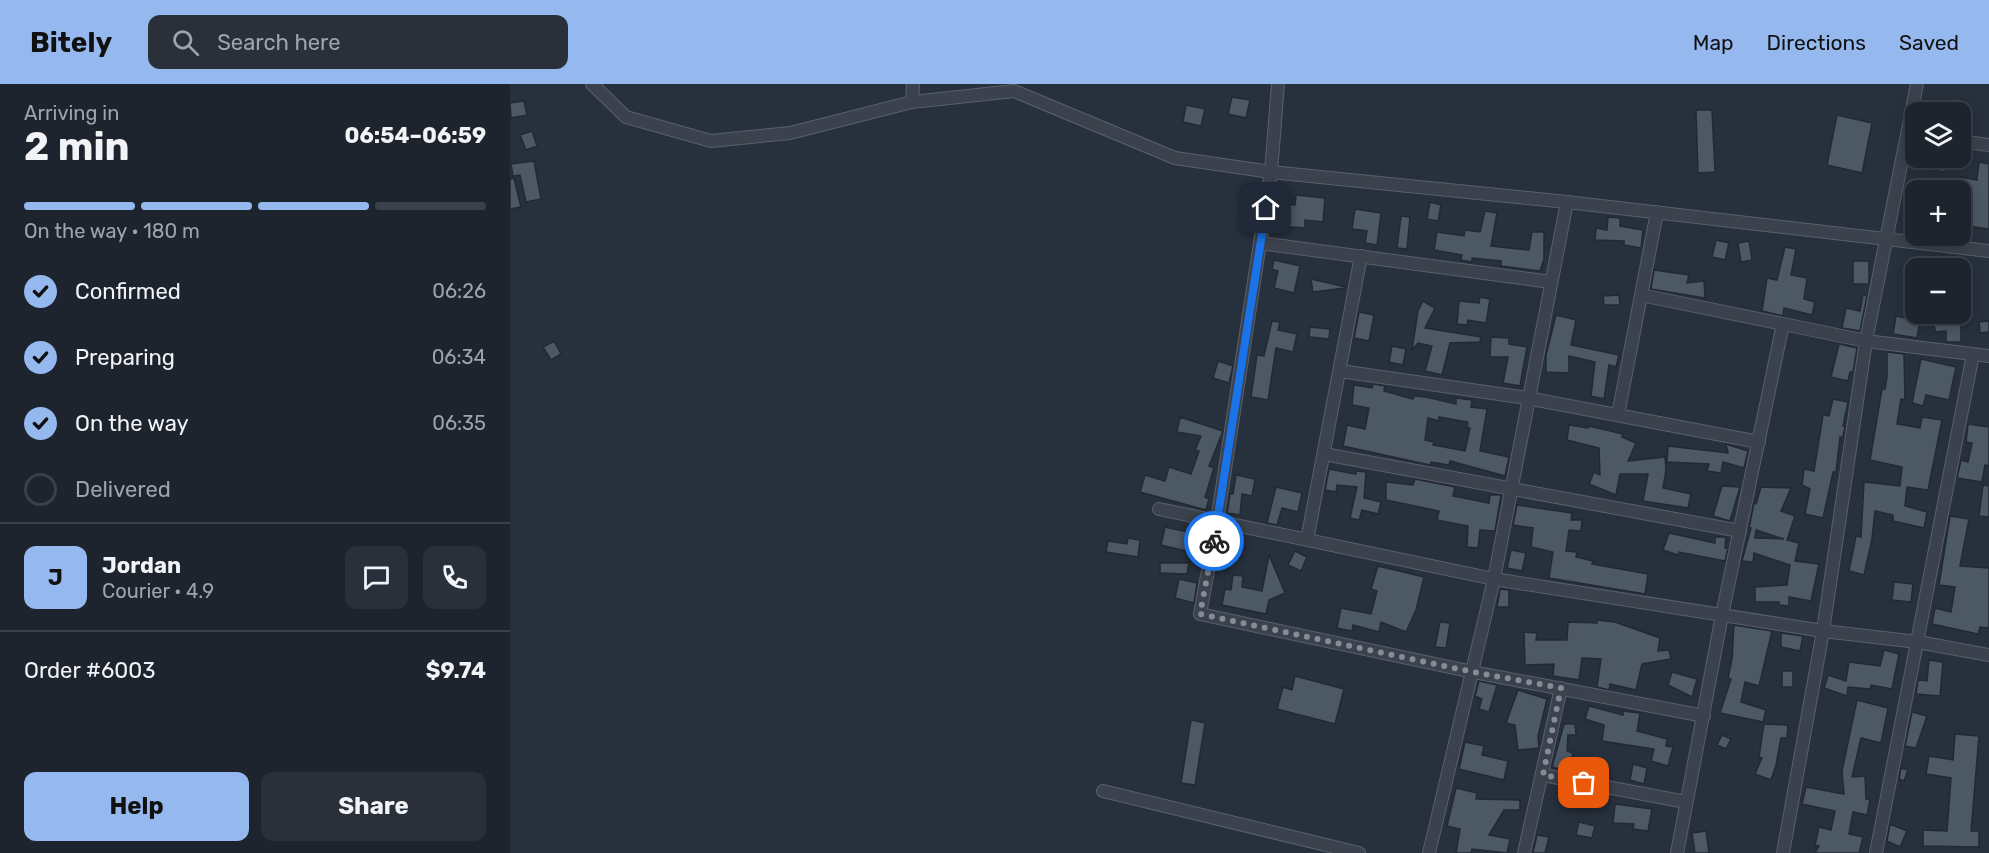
<!DOCTYPE html>
<meta charset="utf-8">
<style>
:root{--surface:#1d242e;--page:#2a303a;--text:#f1f3f6;--muted:#a0a4aa;--line:#3b414a;--accent:#95b8ee}
body{margin:0;font-family:Rubik,sans-serif;background:var(--page);color:var(--text);height:100vh;display:flex;flex-direction:column;font-size:22px;white-space:nowrap}
*{box-sizing:border-box;margin:0}
p{font-size:20px;color:var(--muted)}
.icon{flex:none;width:33px;height:33px;fill:none;stroke:currentColor;stroke-width:2;stroke-linecap:round;stroke-linejoin:round}
.map{position:relative;flex:1;overflow:hidden}
.side{display:flex;flex-direction:column;background:var(--surface);width:510px}
.side>*{flex:none}
.tools{position:absolute;left:1395px;top:18px;display:grid;gap:12px}
.tools a{display:grid;place-items:center;width:66px;height:66px;border-radius:12px;background:var(--surface);box-shadow:0 3px 15px #0003,0 0 0 2px var(--line);font-size:30px}
.pin{position:absolute;display:grid;place-items:center;width:51px;height:51px;color:#fff;margin:-26px;border-radius:12px;box-shadow:0 3px 9px #0006}
.courier{position:absolute;display:grid;place-items:center;width:60px;height:60px;margin:-30px;border:4px solid #1a73e8;border-radius:50%;background:#fff;color:#222;box-shadow:0 2px 8px #0007}
.headline em{font-style:normal;font-weight:700}
.headline div{display:flex;flex-direction:column-reverse}
.headline{display:flex;align-items:center;justify-content:space-between;height:102px;padding:0 24px}
h1{font-size:39px;font-weight:700;line-height:45px}
.bar{display:grid;grid-template-columns:repeat(4,1fr);gap:9px 6px;align-content:center;height:72px;padding:0 24px}
.bar i{height:8px;border-radius:4px;background:var(--line)}
.bar .active{background:var(--accent)}
.bar p{grid-column:span 4}
.line{display:flex;align-items:center;gap:15px;padding:0 24px;border-top:2px solid var(--line)}
.line div{flex:1}
.round{display:grid;place-items:center;flex:none;width:63px;height:63px;border-radius:12px;background:var(--page)}
ol{padding:0 24px;list-style:none}
li{display:flex;align-items:center;gap:18px;height:66px}
li p{margin-inline-start:auto}
li .icon{padding:6px;border-radius:50%;background:var(--accent);color:#111;stroke-width:4}
li:last-child{color:var(--muted)}
li i{width:33px;height:33px;border:3px solid var(--line);border-radius:50%}
.button{display:flex;gap:12px;margin-top:auto;padding:12px 24px}
.button a{flex:1;height:69px;border-radius:12px;background:var(--accent);color:#111;font-size:24px;font-weight:700;line-height:69px;text-align:center}
.button a+a{background:var(--page);color:var(--text)}
header{display:flex;align-items:center;gap:36px;box-sizing:border-box;height:84px;padding:0 30px;background:var(--accent);color:#111}
header strong{font-size:28px}
nav{display:flex;gap:33px;margin-inline-start:auto;font-size:21px}
.search{width:420px;height:54px;background:var(--page);display:flex;align-items:center;gap:15px;box-sizing:border-box;padding:0 21px;border-radius:12px;color:var(--muted);font-size:22px}
main{display:flex;flex:1;min-height:0}
.map>svg:first-child{display:block}
</style>
<header>
<strong>Bitely</strong>
<div class="search"><svg class="icon" aria-label="search" viewBox="0 0 24 24"><circle cx="10" cy="10" r="6"/><path d="M15 15l6 6"/></svg>Search here</div>
<nav><a>Map</a><a>Directions</a><a>Saved</a></nav>
</header>
<main>
<section class="side">
<div class="headline"><div><h1>2 min</h1><p>Arriving in</p></div><em>06:54–06:59</em></div>
<div class="bar"><i class="active"></i><i class="active"></i><i class="active"></i><i></i><p>On the way · 180 m</p></div>
<ol>
<li><svg class="icon" aria-label="check" viewBox="0 0 24 24"><path d="M5 12l5 5 9-10"/></svg>Confirmed<p>06:26</p></li>
<li><svg class="icon" aria-label="check" viewBox="0 0 24 24"><path d="M5 12l5 5 9-10"/></svg>Preparing<p>06:34</p></li>
<li><svg class="icon" aria-label="check" viewBox="0 0 24 24"><path d="M5 12l5 5 9-10"/></svg>On the way<p>06:35</p></li>
<li><i></i>Delivered</li>
</ol>
<div class="line" style="height:108px"><b class="round" style="background:var(--accent);color:#111">J</b><div><b>Jordan</b><p>Courier · 4.9</p></div><a class="round"><svg class="icon" aria-label="chat" viewBox="0 0 24 24"><path d="M4 5h16v11H9l-5 4z"/></svg></a><a class="round"><svg class="icon" aria-label="phone" viewBox="0 0 24 24"><path d="M5 4h4l2 5-3 2q2 4 5 5l2-3 5 2v4C11 20 4 13 5 4z"/></svg></a></div>
<div class="line" style="height:78px"><div>Order #6003</div><b>$9.74</b></div>
<div class="button"><a>Help</a><a>Share</a></div>
</section>
<div class="map">
<svg width="1479" height="769" viewBox="0 0 1479 769">
<rect width="100%" height="100%" fill="#27303d"/>
<path fill="#4d5865" stroke="#222934" stroke-width="1.5" fill-rule="evenodd" d="M722 13 740 16 736 34 718 30Z
M14 17 17 31 1 34 0 19Z
M676 21 695 25 691 42 673 38Z
M1186 26H1202L1205 88 1188 89Z
M1327 31 1362 39 1352 89 1317 81Z
M22 47 27 62 16 66 10 51Z
M1420 74 1437 75 1434 88 1417 85Z
M24 77 31 115 16 118 10 91 3 92 1 80Z
M1469 78 1479 80V145L1450 141 1451 93 1467 96Z
M4 94 11 123 0 125V95Z
M786 111 815 114 813 138 795 136V144L770 142 772 120 785 121Z
M920 118 931 121 928 137 917 135Z
M845 125 871 129 867 161 855 159 857 147 842 145Z
M975 127 987 129 981 162 1019 166 1022 148H1034V175L1030 187 991 182V177L962 174V178L951 176 952 171 924 166 927 148 954 152 955 146 970 148Z
M891 132 900 133 897 165 887 164Z
M1098 133 1110 134V142L1133 146 1131 164 1114 161V157L1085 156 1086 144 1097 146Z
M1206 156 1219 159 1215 176 1202 173Z
M1239 157 1242 176 1231 178 1228 159Z
M1275 163 1286 165 1281 191 1297 194 1294 215 1305 218 1302 231 1274 224 1273 232 1252 227 1257 194 1267 196Z
M764 176 790 182 784 209 764 204 768 187 762 185Z
M1343 177H1359V200H1343Z
M1144 186 1179 191 1177 199 1194 197 1195 214 1141 205Z
M801 195 836 203 835 204 803 208Z
M1109 211 1110 221H1094L1093 212Z
M1353 211 1357 212 1350 247 1332 244 1336 224 1350 227Z
M970 213 980 215 976 239 958 236 957 241 947 240 949 217 969 219Z
M913 217 925 224 915 244 971 253 970 258 940 259 932 291 915 287 922 262 908 259 902 266 908 227Z
M849 228 864 231 859 257 844 254Z
M1046 231 1066 236 1061 261 1109 271 1106 283 1099 281 1094 315 1081 312 1085 278 1059 272V289L1036 288V271Z
M1386 232 1410 237 1407 254 1383 250Z
M762 237 770 238 768 246 787 250 783 268 766 264 758 316 741 313 747 271 754 272Z
M1424 237H1451V258H1436V247L1425 248Z
M1479 237V248L1470 249 1469 238Z
M800 243 820 245 819 255 799 253Z
M981 253 999 254V260L1017 263 1010 302 993 299 998 273H980Z
M44 257 51 270 41 276 33 263Z
M1329 260 1347 264 1343 288H1340L1338 297 1321 293Z
M882 262 896 265 893 281 879 278Z
M1377 268 1394 270 1395 316 1391 315 1387 340 1410 344 1412 333 1432 336 1418 406 1397 403 1395 422 1417 428 1414 444 1383 437V431L1365 427 1362 455 1354 491 1339 487 1346 452 1351 453 1354 398 1390 402 1392 383 1360 376 1372 305H1375L1377 293Z
M1411 275 1446 283 1439 316 1416 311 1413 322 1402 319Z
M708 277 723 282 719 299 703 294Z
M863 300 875 302 874 307 903 315 904 312 916 313 946 320V314L962 316 961 323 977 325 970 367 999 373 995 392 940 377 939 381 921 378 920 381 833 362 837 341 855 345 859 324 842 321 844 301 862 304ZM929 333 958 338 957 344H960L955 367 923 361 924 358 915 356 918 334 929 337Z
M1323 315 1338 318 1333 342 1335 343 1333 353H1330L1326 388H1323L1313 434 1295 430 1300 405 1292 401 1294 385 1304 387 1313 331 1319 332Z
M670 333 713 347 699 382 704 384 695 413 699 415 696 426 630 408 635 391 655 397 659 383 681 390 689 367 685 366 691 352 667 348Z
M1458 340 1479 343V382L1475 381 1472 398 1447 394 1451 376 1458 378 1462 359 1456 358Z
M1059 341 1078 344 1079 342 1113 350 1112 353 1126 359 1118 377 1155 373 1156 386 1153 404 1181 410 1178 424 1133 417 1138 390H1110L1106 411 1079 400 1084 388 1090 391 1089 364 1057 356Z
M1216 360 1238 367 1234 384 1213 378 1211 389 1197 387 1199 380 1157 378 1158 362 1218 369Z
M819 385 846 390V387L856 388 854 414 871 418 868 430 852 426 849 436 840 434 847 403 827 401 826 408 815 406Z
M726 391 745 395 742 412 732 410 730 431 717 429 720 410H723Z
M905 395 945 403 943 412 979 419 980 411H991L985 447 970 446 968 464 957 463 958 442 927 436 929 427 876 416V398L903 401Z
M1473 401 1479 402V433L1469 432Z
M1212 402 1230 403 1220 437 1203 432Z
M766 403 792 409 788 428 772 424 767 441 757 439Z
M1251 403 1281 404 1271 427 1285 432 1277 456 1289 459 1285 477 1309 480 1301 517 1279 513V522L1269 521V518H1245V503L1277 501 1280 481 1244 469 1243 478 1232 477 1241 444H1239L1244 419 1246 420ZM1246 446 1274 455 1245 454Z
M1007 421 1062 429 1061 436H1072L1071 447 1059 446 1056 467 1067 468 1066 473 1083 477 1082 480 1138 490 1135 510 1039 494 1043 468 1021 463 1023 444 1003 441Z
M1440 432 1459 435 1450 482 1479 484V544L1470 543 1468 550 1422 540 1425 524 1441 528 1445 503 1429 501Z
M655 443 696 452 692 471 651 461Z
M1159 449 1205 459V453H1216L1215 464H1218L1215 477 1169 468 1168 471 1153 466Z
M618 454 630 456 628 473 596 468 598 457 617 460Z
M1001 466 1016 469 1012 487 997 484Z
M785 467 797 473 791 487 778 481Z
M759 471 775 509 759 516 756 530 712 521 715 505 721 506 723 491 733 492 732 503 752 507Z
M650 479H679L677 490 650 489Z
M868 482 914 493 906 526 896 548 871 538 869 548 843 541 842 547 827 544 831 524 861 530 867 507 861 505Z
M669 495 687 499 684 519 665 514Z
M1384 498 1403 500 1401 518 1382 516Z
M990 505 999 506V523H987Z
M1087 536 1105 538 1150 554 1148 567 1159 566 1161 575 1132 580 1126 606 1100 600 1099 606 1087 603 1091 575 1072 574 1069 596 1043 592 1044 580 1015 581 1014 548 1027 549 1026 556H1057L1058 538 1087 539Z
M930 538 940 539 936 564 925 563Z
M1224 541 1262 547 1249 602 1235 598 1231 618 1256 626 1253 638 1210 629 1221 595 1218 594 1222 575Z
M1271 549 1293 552 1290 567 1271 563Z
M1374 566 1389 570 1382 605 1361 601 1360 605 1338 603 1337 612 1314 604 1318 591 1336 597 1339 578 1370 582Z
M1419 576 1433 578 1430 612 1406 610 1408 596 1417 597Z
M1272 587H1283V603H1272Z
M1162 588 1187 595 1182 613 1158 601Z
M785 592 834 605 825 640 767 625 773 603 782 606Z
M969 597 987 601 979 628 969 625 972 615 965 612Z
M1008 606 1037 615 1028 652 1029 664 1008 666 1005 641 996 639Z
M1347 616 1378 624 1371 659 1351 654 1342 693 1355 692 1356 715 1360 716 1357 731 1343 728 1339 750 1353 753 1349 769H1305L1309 762 1305 761 1309 743 1321 746 1325 727 1292 720 1296 703 1334 710 1332 687Z
M1079 622 1113 631V627L1130 629 1127 647 1157 655 1156 662 1163 663 1158 682 1141 677 1144 665 1092 657 1094 641 1075 635Z
M1402 628 1417 632 1406 664 1395 662Z
M681 636 695 639 685 701 671 699Z
M1054 640H1065L1066 651H1058L1057 667 1063 669 1058 687 1042 683Z
M1254 640 1278 641 1277 654H1271L1266 681 1261 696 1245 690 1252 674 1249 673Z
M1445 650 1469 652 1461 747H1469V763L1413 762V746L1437 747 1441 694 1416 690 1419 672 1443 676Z
M1212 651 1221 655 1216 665 1207 661Z
M955 658 974 662 972 671 998 677 994 696 949 685Z
M1123 680 1137 684 1134 700 1120 696Z
M1391 684 1398 686 1394 697 1389 695Z
M946 704 967 709 966 715 1010 716V726H994L979 751 1000 755 997 769 962 765 961 769H946L950 745 937 742Z
M1105 720 1142 725 1138 747 1123 745 1124 740 1103 739Z
M1069 738 1085 742 1082 754 1066 751Z
M1380 740 1397 747 1390 763 1377 757Z
M1196 747 1199 769H1185L1182 749Z
M1027 751 1039 753 1035 769H1023Z"/>
<g fill="none" stroke-linecap="round" stroke-linejoin="round">
<defs>
<path id="minor" d="M82 0 116 33 201 57 280 49 402 18 504 7 665 74 761 88 1057 118 1479 167
M768 0 761 88 707 437 690 530 963 588 1194 632
M402 18 403 0
M1450 57 1479 61
M750 159 1041 198
M1131 211 1273 240
M830 287 1017 314 1249 358
M1108 331 1147 128
M814 370 1230 447
M649 425 984 495 1313 547 1408 558 1479 571
M797 456 851 172
M1033 691 1176 718
M593 707 849 769
M919 769 984 495 1057 118
M1014 769 1051 604
M1167 769 1212 531 1273 240 1356 257 1479 272
M1273 769 1313 547 1356 257 1407 0
M1366 769 1463 270"/>
</defs>
<use href="#minor" stroke="#59606b" stroke-width="14"/>
<use href="#minor" stroke="#3b424d" stroke-width="12"/>
</g>
<g fill="none" stroke-linecap="round" stroke-linejoin="round">
<path stroke="#858c97" stroke-width="6" stroke-dasharray="0 10.8" d="M704 457 690 530 963 588 1051 604 1033 691 1074 699"/>
<path stroke="#1a73e8" stroke-width="8" d="M704 457 756 124"/>
</g>
</svg>
<div class="tools">
<a><svg class="icon" aria-label="layers" viewBox="0 0 24 24"><path d="M12 4l9 5-9 5-9-5zM3 14l9 5 9-5"/></svg></a>
<a>+</a>
<a>−</a>
</div>
<div class="pin" style="left:1074px;top:699px;background:#ea580c"><svg class="icon" aria-label="bag" viewBox="0 0 24 24"><path d="M5 8h14l-1 12H6zM9 8a3 3 0 0 1 6 0"/></svg></div>
<div class="pin" style="left:756px;top:124px;background:#1f2937"><svg class="icon" aria-label="home" viewBox="0 0 24 24"><path d="M3 11l9-7 9 7M6 9v11h12V9"/></svg></div>
<div class="courier" style="left:704px;top:457px"><svg class="icon" aria-label="bike" viewBox="0 0 24 24"><circle cx="6" cy="16" r="4"/><circle cx="18" cy="16" r="4"/><path d="M6 16l4-8h5l3 8M10 8l3 8H6M13 5h3"/></svg></div>
</div>
</main>
